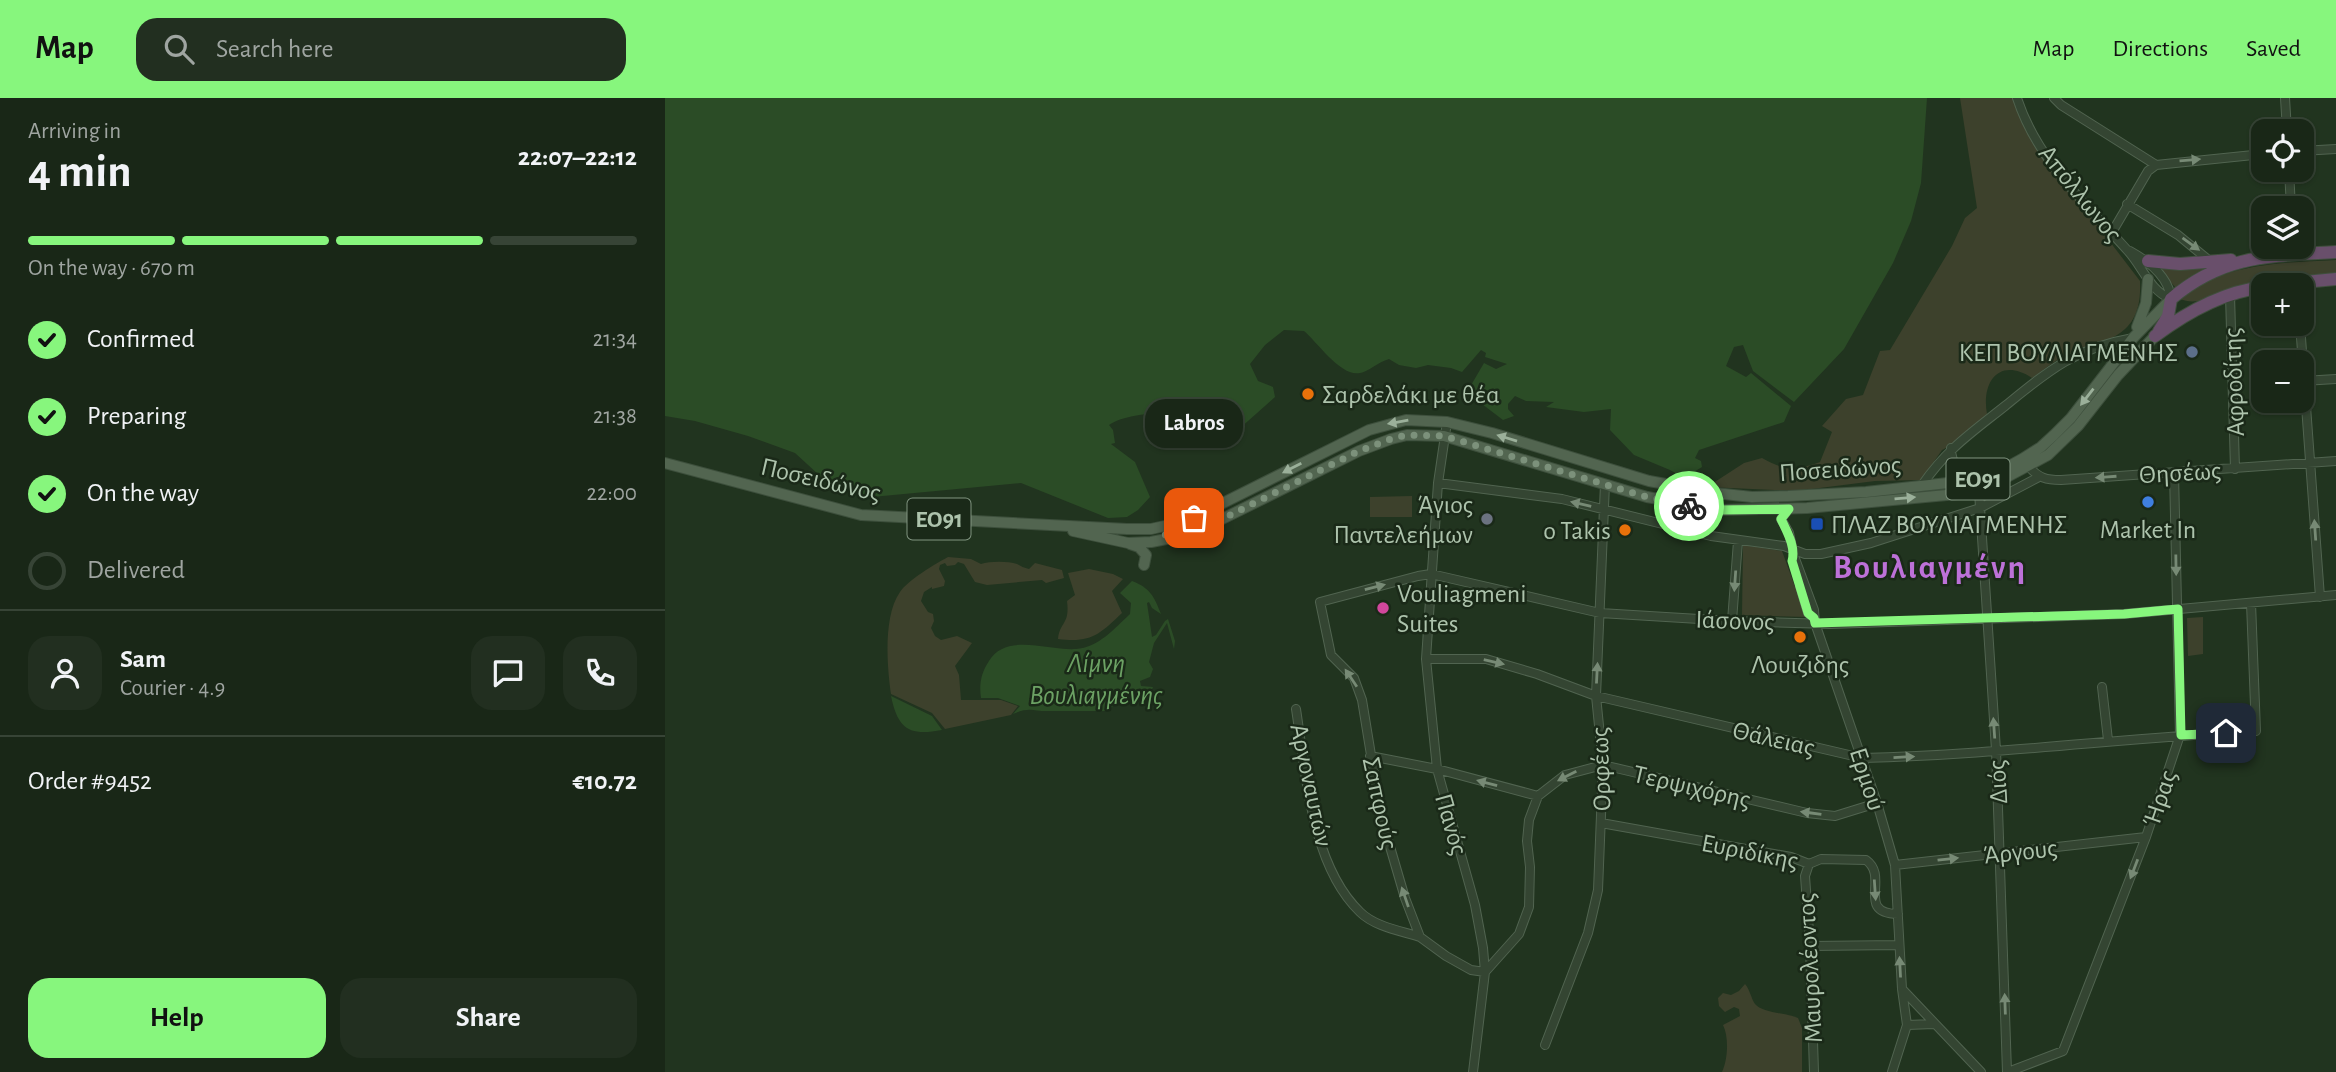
<!DOCTYPE html>
<meta charset="utf-8">
<style>
:root{--surface:#192717;--page:#222f20;--text:#f1f3f6;--muted:#9fa5a1;--line:#374436;--accent:#87f67d}
body{margin:0;font-family:"Alegreya Sans",sans-serif;background:var(--page);color:var(--text);height:100vh;display:flex;flex-direction:column;font-size:26px;white-space:nowrap}
*{box-sizing:border-box;margin:0}
p{font-size:23px;color:var(--muted)}
.icon{flex:none;width:38px;height:38px;fill:none;stroke:currentColor;stroke-width:2;stroke-linecap:round;stroke-linejoin:round}
.map{position:relative;flex:1;overflow:hidden}
.sheet{display:flex;flex-direction:column;background:var(--surface);width:665px}
.sheet>*{flex:none}
.fabs{position:absolute;left:1586px;top:21px;display:grid;gap:14px}
.fabs a{display:grid;place-items:center;width:63px;height:63px;border-radius:14px;background:var(--surface);box-shadow:0 2px 5px #0004,0 0 0 2px var(--line);font-size:35px}
.pin{position:absolute;display:grid;place-items:center;width:60px;height:60px;color:#fff;margin:-30px;border-radius:14px;box-shadow:0 4px 10px #0006}
.courier{position:absolute;display:grid;place-items:center;width:70px;height:70px;margin:-35px;border:5px solid #87f67d;border-radius:50%;background:#fff;color:#222;box-shadow:0 2px 9px #0007}
.bubble{position:absolute;height:49px;border-radius:21px;background:var(--surface);box-shadow:0 2px 5px #0004,0 0 0 2px var(--line);font-size:23px;font-weight:700;line-height:49px;text-align:center}
.summary em{font-style:normal;font-weight:700}
.summary div{display:flex;flex-direction:column-reverse}
.summary{display:flex;align-items:center;justify-content:space-between;height:119px;padding:0 28px}
h1{font-size:46px;font-weight:700;line-height:52px}
.bar{display:grid;grid-template-columns:repeat(4,1fr);gap:10px 7px;align-content:center;height:84px;padding:0 28px}
.bar i{height:9px;border-radius:5px;background:var(--line)}
.bar .on{background:var(--accent)}
.bar p{grid-column:span 4}
.line{display:flex;align-items:center;gap:18px;padding:0 28px;border-top:2px solid var(--line)}
.line div{flex:1}
.round{display:grid;place-items:center;flex:none;width:74px;height:74px;border-radius:21px;background:var(--page)}
ol{padding:0 28px;list-style:none}
li{display:flex;align-items:center;gap:21px;height:77px}
li p{margin-inline-start:auto}
li .icon{padding:7px;border-radius:50%;background:var(--accent);color:#111;stroke-width:4}
li:last-child{color:var(--muted)}
li i{width:38px;height:38px;border:4px solid var(--line);border-radius:50%}
.button{display:flex;gap:14px;margin-top:auto;padding:14px 28px}
.button a{flex:1;height:80px;border-radius:21px;background:var(--accent);color:#111;font-size:28px;font-weight:700;line-height:80px;text-align:center}
.button a+a{background:var(--page);color:var(--text)}
header{display:flex;align-items:center;gap:42px;box-sizing:border-box;height:98px;padding:0 35px;background:var(--accent);color:#111}
header strong{font-size:33px}
nav{display:flex;gap:38px;margin-inline-start:auto;font-size:24px}
.search{width:490px;height:63px;background:var(--page);display:flex;align-items:center;gap:18px;box-sizing:border-box;padding:0 24px;border-radius:21px;color:var(--muted);font-size:26px}
main{display:flex;flex:1;min-height:0}
.map>svg:first-child{display:block}
</style>
<header>
<strong>Map</strong>
<div class="search"><svg class="icon" aria-label="search" viewBox="0 0 24 24"><circle cx="10" cy="10" r="6"/><path d="M15 15l6 6"/></svg>Search here</div>
<nav><a>Map</a><a>Directions</a><a>Saved</a></nav>
</header>
<main>
<section class="sheet">
<div class="summary"><div><h1>4 min</h1><p>Arriving in</p></div><em>22:07–22:12</em></div>
<div class="bar"><i class="on"></i><i class="on"></i><i class="on"></i><i></i><p>On the way · 670 m</p></div>
<ol>
<li><svg class="icon" aria-label="check" viewBox="0 0 24 24"><path d="M5 12l5 5 9-10"/></svg>Confirmed<p>21:34</p></li>
<li><svg class="icon" aria-label="check" viewBox="0 0 24 24"><path d="M5 12l5 5 9-10"/></svg>Preparing<p>21:38</p></li>
<li><svg class="icon" aria-label="check" viewBox="0 0 24 24"><path d="M5 12l5 5 9-10"/></svg>On the way<p>22:00</p></li>
<li><i></i>Delivered</li>
</ol>
<div class="line" style="height:126px"><a class="round"><svg class="icon" aria-label="person" viewBox="0 0 24 24"><circle cx="12" cy="8" r="4"/><path d="M4 21q1-7 8-7t8 7"/></svg></a><div><b>Sam</b><p>Courier · 4.9</p></div><a class="round"><svg class="icon" aria-label="chat" viewBox="0 0 24 24"><path d="M4 5h16v11H9l-5 4z"/></svg></a><a class="round"><svg class="icon" aria-label="phone" viewBox="0 0 24 24"><path d="M5 4h4l2 5-3 2q2 4 5 5l2-3 5 2v4C11 20 4 13 5 4z"/></svg></a></div>
<div class="line" style="height:91px"><div>Order #9452</div><b>€10.72</b></div>
<div class="button"><a>Help</a><a>Share</a></div>
</section>
<div class="map">
<svg width="1671" height="974" viewBox="0 0 1671 974">
<rect width="100%" height="100%" fill="#21341f"/>
<path fill="#3d412c" d="M1295 0H1348L1351 11 1380 59 1475 183C1478 244 1437 241 1394 261 1385 266 1376 274 1367 280 1335 259 1316 283 1322 316L1293 344 1277 352 1256 382 1210 383 1131 393 1042 389 1079 365 1097 360C1121 373 1129 373 1155 364L1167 334 1157 328 1181 301 1198 297 1215 253 1225 252 1287 148 1300 120 1312 110Z
M1671 162V177C1638 179 1605 180 1573 189 1555 195 1534 209 1515 201 1559 164 1617 165 1671 162Z
M1489 166 1538 169 1539 174 1511 190Z
M747 398V419H705V399Z
M1078 447 1117 453 1141 519 1077 517Z
M283 459 306 461 316 466C325 463 343 463 352 466 356 468 359 470 364 471L370 465 397 472 399 480 381 485 377 482 322 487 310 484 299 466 293 464 290 467 282 468 280 465 275 467 274 471 280 483 279 488 267 491V489L259 494 256 503 263 514 268 516 269 523 266 530 270 538 276 542 292 538 307 545 290 568 294 577 296 602H336L353 608 346 617 280 631 267 615 226 596C222 569 218 518 235 494 243 482 270 466 283 459Z
M424 471 448 476 458 481 447 493 457 515C434 537 426 545 393 541 395 523 405 527 402 503L410 497 403 475Z
M1538 519V556L1523 558 1522 520Z
M1080 886C1085 892 1086 900 1090 906 1097 915 1122 915 1133 920L1137 930V974H1057C1063 961 1064 939 1058 927L1075 918 1074 911 1069 909 1060 914 1054 908 1053 900 1058 895 1066 897 1074 893Z"/>
<path fill="#2b4c26" d="M0 0H1262L1256 85 1246 123 1228 165 1179 251 1129 304 1088 273 1078 247 1069 249 1061 268 1081 279 1086 275 1126 308 1119 324 1034 352 1030 360 1036 363 1037 369 1019 380 1005 372 969 357 945 332 946 311 919 314 881 309 889 304 861 303 850 298 843 306V311L849 318 838 322 817 306 805 289 819 265 831 271 842 266 820 259 821 255 816 252 797 274 786 270 763 267 751 270 734 267 724 261C713 264 703 274 695 275 676 279 653 245 639 233L619 232 600 247 585 266 593 283 608 289 610 299 574 331C553 331 537 328 530 305L523 302 520 313 517 315C499 313 459 316 444 327L448 332 450 345 446 346 470 364 485 399 473 412 462 419 443 420 356 385 207 399 165 387 130 355 83 338 30 323 0 318Z
M467 483C485 490 489 498 496 516L487 510 484 504 482 505 487 539 491 537 500 523 503 521 510 543 509 551 502 525 489 545 484 564 488 571 485 579 475 583 476 588 488 589 484 599 464 600 461 606 448 608 442 613C423 613 404 613 386 613 368 614 366 608 348 616L355 608 333 600H316C314 586 316 575 324 563 341 534 384 553 411 551 433 550 450 530 465 516L466 505 455 495Z
M226 598 267 618 277 632C245 638 233 632 226 598Z"/>
<g fill="none" stroke-linecap="round" stroke-linejoin="round">
<defs>
<path id="minor" d="M1352 0C1372 62 1421 106 1463 153 1477 168 1485 193 1506 201
M1389 0 1396 7 1491 67
M1620 0 1622 33
M1636 53 1671 51
M1624 72 1626 110
M1462 106 1513 137 1546 164
M1446 136 1483 73 1491 67 1598 56
M1465 153C1483 163 1504 179 1506 201
M1565 197 1570 371
M1635 226 1655 499
M1638 283 1671 281
M782 324 773 385 761 561 772 671 810 807 818 850 820 874 808 974
M1286 350C1286 367 1295 373 1309 381
M1364 369C1374 380 1381 382 1396 382L1671 363
M773 385 897 401 1046 438 1119 448 1140 456H1156L1206 445 1315 410 1374 379
M1257 387C1282 351 1306 335 1340 308 1383 273 1410 250 1468 240
M1314 394 1331 652 1342 974
M1124 411 1116 421 1124 435 1129 458 1149 512 1150 525 1212 705 1230 767 1237 891 1242 927 1227 974
M1135 488 1143 515 1149 519
M1067 523 1073 443
M761 561H821L872 576 931 598 1197 660C1328 657 1459 640 1591 633L1586 505
M1437 589 1443 642
M631 611C641 675 646 767 695 814 710 829 737 833 755 839
M705 658 772 671 873 698
M1212 705 1170 718 1142 715 938 667 900 677 873 698 864 722 862 743 865 769 864 809 854 836 820 874 806 872 781 858 755 839 740 800 716 718 697 602 689 580 666 557 655 504 753 478 766 476 935 515 1067 523 1165 526 1459 516 1671 497
M936 725 1126 759 1144 766
M1144 766 1140 778 1145 848 1149 974
M1144 766 1156 761 1201 762C1225 779 1190 815 1233 816
M1230 767 1481 739
M1145 848 1234 847
M1237 891 1316 974
M1242 927 1269 926
M880 947 923 835 933 792 938 667 931 598 940 386
M1343 974 1398 953 1481 739 1515 637 1509 374"/>
<path id="major" d="M1472 229 1481 205 1483 181
M0 365 196 417 462 431H486L522 423 704 332 741 322 782 324 827 335 984 383 1050 395 1087 399 1123 398 1201 394 1310 382 1337 372 1357 361 1376 349 1389 337 1406 320 1468 240 1506 201
M408 433 463 445 486 444 527 436 694 353 726 341 742 337 779 338 982 399 1055 412 1142 410 1314 394 1383 357 1413 328 1453 277 1490 238
M465 446 474 449 481 457 479 467"/>
<path id="highway" d="M1483 163 1515 166 1566 162
M1608 187 1671 181
M1506 201C1559 156 1606 158 1671 154
M1494 233 1503 218 1506 201
M1490 238C1522 214 1558 194 1598 189"/>
</defs>
<use href="#minor" stroke="#516450" stroke-width="10"/>
<use href="#major" stroke="#3d4f3c" stroke-width="12"/>
<use href="#highway" stroke="#3f4f3d" stroke-width="14"/>
<use href="#minor" stroke="#344532" stroke-width="8"/>
<use href="#major" stroke="#526550" stroke-width="10"/>
<use href="#highway" stroke="#694f6b" stroke-width="12"/>
</g>
<defs><path id="oneway-solid" d="M-6-.8H1V-3.2L6.5 0L1 3.2V.8H-6Z" transform="scale(1.75)"/></defs>
<g fill="#778a75">
<use href="#oneway-solid" transform="translate(1525 62) rotate(-5)"/>
<use href="#oneway-solid" transform="translate(1526 146) rotate(36)"/>
<use href="#oneway-solid" transform="translate(1441 379) rotate(176)"/>
<use href="#oneway-solid" transform="translate(916 406) rotate(-167)"/>
<use href="#oneway-solid" transform="translate(1650 432) rotate(-94)"/>
<use href="#oneway-solid" transform="translate(1511 467) rotate(89)"/>
<use href="#oneway-solid" transform="translate(1070 483) rotate(94)"/>
<use href="#oneway-solid" transform="translate(710 489) rotate(-14)"/>
<use href="#oneway-solid" transform="translate(829 564) rotate(13)"/>
<use href="#oneway-solid" transform="translate(932 575) rotate(-87)"/>
<use href="#oneway-solid" transform="translate(686 580) rotate(-124)"/>
<use href="#oneway-solid" transform="translate(1329 630) rotate(-94)"/>
<use href="#oneway-solid" transform="translate(1239 659) rotate(-3)"/>
<use href="#oneway-solid" transform="translate(902 678) rotate(153)"/>
<use href="#oneway-solid" transform="translate(822 685) rotate(-165)"/>
<use href="#oneway-solid" transform="translate(1146 715) rotate(-172)"/>
<use href="#oneway-solid" transform="translate(1283 761) rotate(-6)"/>
<use href="#oneway-solid" transform="translate(1469 771) rotate(111)"/>
<use href="#oneway-solid" transform="translate(1210 792) rotate(86)"/>
<use href="#oneway-solid" transform="translate(740 799) rotate(-109)"/>
<use href="#oneway-solid" transform="translate(1235 869) rotate(-93)"/>
<use href="#oneway-solid" transform="translate(1340 906) rotate(-92)"/>
</g>
<g fill="#9bb09a">
<use href="#oneway-solid" transform="translate(1422 299) rotate(128)"/>
<use href="#oneway-solid" transform="translate(733 324) rotate(170)"/>
<use href="#oneway-solid" transform="translate(842 340) rotate(-163)"/>
<use href="#oneway-solid" transform="translate(627 370) rotate(153)"/>
<use href="#oneway-solid" transform="translate(1240 400) rotate(-5)"/>
</g>
<g fill="none" stroke-linecap="round" stroke-linejoin="round">
<path stroke="#7c917b" stroke-width="7" stroke-dasharray="0 12.6" d="M529 420 501 428 500 442 527 436 694 353 726 341 742 337 779 338 982 399 1024 408"/>
<path stroke="#87f67d" stroke-width="9" d="M1024 408 1055 412 1124 411 1116 421C1122 434 1131 449 1127 463L1143 515 1149 520 1150 525 1459 516 1513 511 1516 637 1561 635"/>
</g>
<circle fill="#5c6f8a" stroke="#1a2918" stroke-width="2.5" cx="1527" cy="254" r="7"/>
<g fill="#e8710a" stroke="#1a2918" stroke-width="2.5">
<circle cx="643" cy="296" r="7"/>
<circle cx="960" cy="432" r="7"/>
<circle cx="1135" cy="539" r="7"/>
</g>
<circle fill="#3f7fe0" stroke="#1a2918" stroke-width="2.5" cx="1483" cy="404" r="7"/>
<circle fill="#6b7280" stroke="#1a2918" stroke-width="2.5" cx="822" cy="421" r="7"/>
<rect fill="#1a4fb4" stroke="#1a2918" stroke-width="2.5" x="1145" y="419" width="14" height="14" rx="3.5"/>
<circle fill="#d1479c" stroke="#1a2918" stroke-width="2.5" cx="718" cy="510" r="7"/>
<g text-anchor="middle" stroke-width="5" stroke-linejoin="round" paint-order="stroke">
<g fill="#1a2918" stroke="#819580" stroke-width="2">
<rect x="1281.5" y="360.5" width="63" height="41" rx="5"/>
<rect x="242.5" y="400.5" width="63" height="41" rx="5"/>
</g>
<g font-size="24" font-weight="bold" fill="#adc3ac">
<text x="1313" y="389">ΕΟ91</text>
<text x="274" y="429">ΕΟ91</text>
</g>
<g font-size="26" fill="#adc3ac" stroke="#1a2918">
<text transform="translate(1416 95) rotate(51)" y="9">Απόλλωνος</text>
<text transform="translate(1568 284) rotate(-92)" y="9">Αφροδίτης</text>
<text transform="translate(1175 370) rotate(-4)" y="9">Ποσειδώνος</text>
<text transform="translate(1515 374) rotate(-3)" y="9">Θησέως</text>
<text transform="translate(156 381) rotate(13)" y="9">Ποσειδώνος</text>
<text transform="translate(1070 522) rotate(2)" y="9">Ιάσονος</text>
<text transform="translate(1109 640) rotate(13)" y="9">Θάλειας</text>
<text transform="translate(935 671) rotate(-92)" y="9">Ορφέως</text>
<text transform="translate(1203 681) rotate(72)" y="9">Ερμού</text>
<text transform="translate(1332 684) rotate(-93)" y="9">Διός</text>
<text transform="translate(647 687) rotate(78)" y="9">Αργοναυτών</text>
<text transform="translate(1027 688) rotate(13)" y="9">Τερψιχόρης</text>
<text transform="translate(1494 700) rotate(-71)" y="9">Ήρας</text>
<text transform="translate(716 705) rotate(78)" y="9">Σαπφούς</text>
<text transform="translate(787 726) rotate(74)" y="9">Πανός</text>
<text transform="translate(1085 753) rotate(11)" y="9">Ευριδίκης</text>
<text transform="translate(1355 753) rotate(-6)" y="9">Άργους</text>
<text transform="translate(1144 870) rotate(-93)" y="9">Μαυρολέοντος</text>
</g>
<g font-size="26" fill="#adc3ac" stroke="#1a2918" text-anchor="end">
<text x="1513" y="263">ΚΕΠ ΒΟΥΛΙΑΓΜΕΝΗΣ</text>
<text x="657" y="305" text-anchor="start">Σαρδελάκι με θέα</text>
<text x="808" y="415">Άγιος<tspan x="808" dy="30">Παντελεήμων</tspan></text>
<text x="1166" y="435" text-anchor="start">ΠΛΑΖ ΒΟΥΛΙΑΓΜΕΝΗΣ</text>
<text x="1483" y="440" text-anchor="middle">Market In</text>
<text x="946" y="441">o Takis</text>
<text x="732" y="504" text-anchor="start">Vouliagmeni<tspan x="732" dy="30">Suites</tspan></text>
<text x="1135" y="575" text-anchor="middle">Λουιζιδης</text>
</g>
<g font-size="28" font-style="italic" fill="#6ca264" stroke="#1a2918">
<text x="431" y="574">Λίμνη<tspan x="431" dy="32">Βουλιαγμένης</tspan></text>
</g>
<g font-size="33" font-weight="bold" letter-spacing="2" fill="#bd71d8" stroke="#1a2918">
<text x="1265" y="480">Βουλιαγμένη</text>
</g>
</g>
</svg>
<div class="fabs">
<a><svg class="icon" aria-label="locate" viewBox="0 0 24 24"><circle cx="12" cy="12" r="6"/><path d="M12 2v4M12 18v4M2 12h4M18 12h4"/></svg></a>
<a><svg class="icon" aria-label="layers" viewBox="0 0 24 24"><path d="M12 4l9 5-9 5-9-5zM3 14l9 5 9-5"/></svg></a>
<a>+</a>
<a>−</a>
</div>
<div class="pin" style="left:529px;top:420px;background:#ea580c"><svg class="icon" aria-label="bag" viewBox="0 0 24 24"><path d="M5 8h14l-1 12H6zM9 8a3 3 0 0 1 6 0"/></svg></div>
<div class="pin" style="left:1561px;top:635px;background:#1f2937"><svg class="icon" aria-label="home" viewBox="0 0 24 24"><path d="M3 11l9-7 9 7M6 9v11h12V9"/></svg></div>
<div class="courier" style="left:1024px;top:408px"><svg class="icon" aria-label="bike" viewBox="0 0 24 24"><circle cx="6" cy="16" r="4"/><circle cx="18" cy="16" r="4"/><path d="M6 16l4-8h5l3 8M10 8l3 8H6M13 5h3"/></svg></div>
<div class="bubble" style="left:480px;top:301px;width:98px">Labros</div>
</div>
</main>
